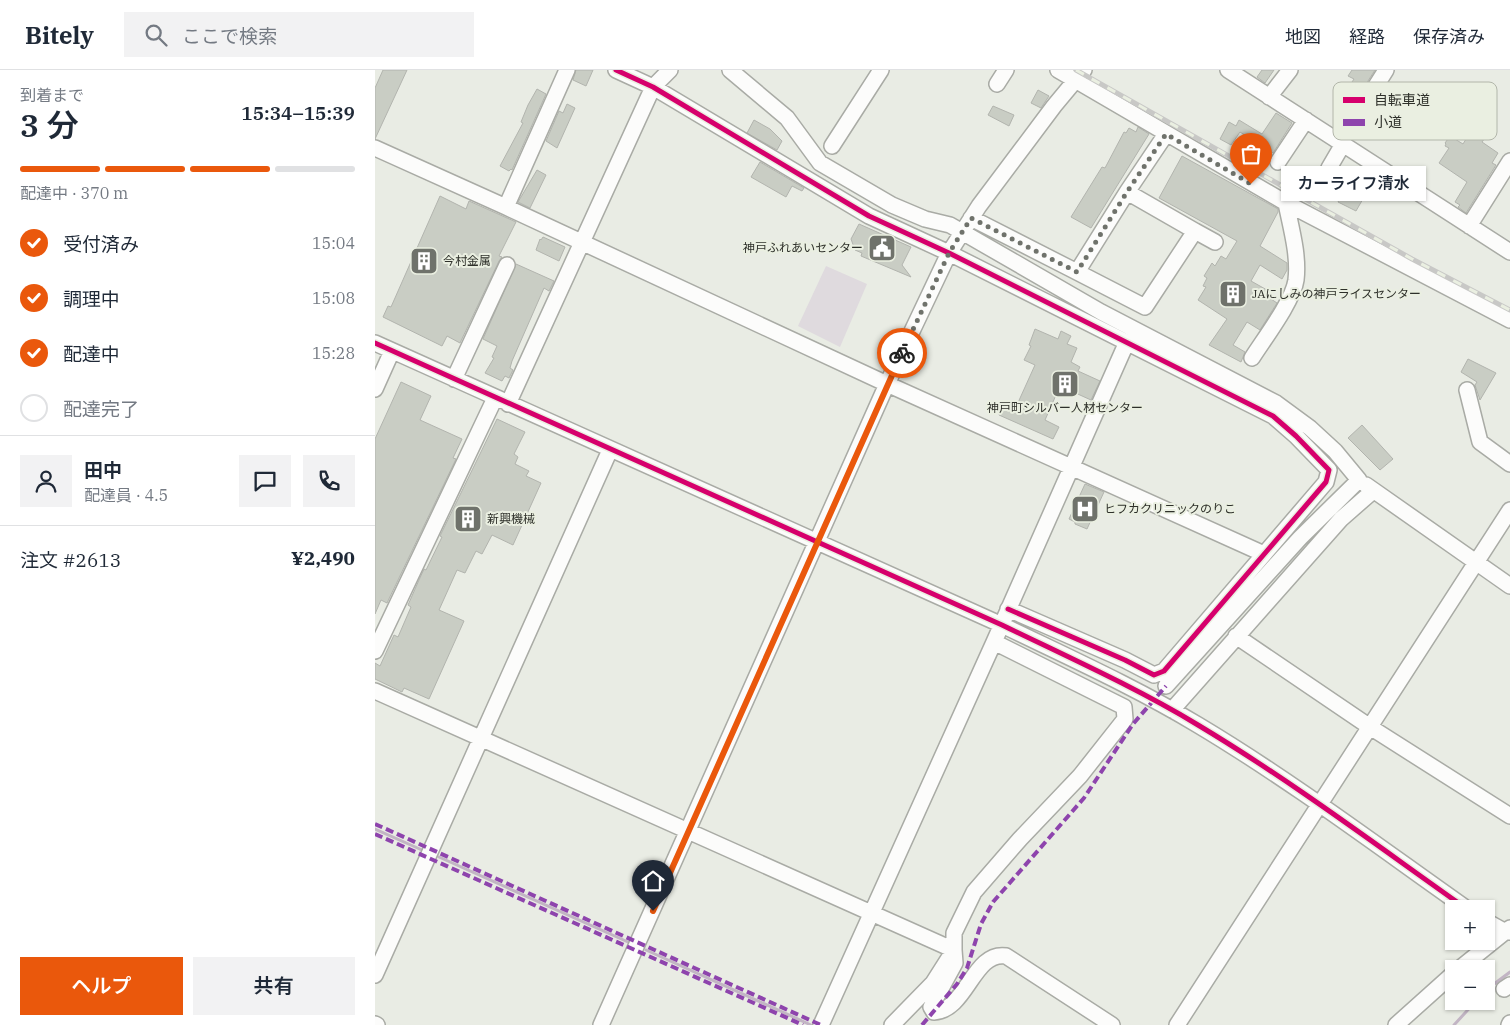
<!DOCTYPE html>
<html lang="ja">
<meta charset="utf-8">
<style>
:root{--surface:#fff;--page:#f2f2f3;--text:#1f2937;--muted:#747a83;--line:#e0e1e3;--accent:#ea580c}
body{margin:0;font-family:"IBM Plex Serif","Noto Sans JP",serif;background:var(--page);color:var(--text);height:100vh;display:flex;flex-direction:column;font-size:19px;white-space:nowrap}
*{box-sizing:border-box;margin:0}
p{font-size:16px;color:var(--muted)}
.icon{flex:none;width:28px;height:28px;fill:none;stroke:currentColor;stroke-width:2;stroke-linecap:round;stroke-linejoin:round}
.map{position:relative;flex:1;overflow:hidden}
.side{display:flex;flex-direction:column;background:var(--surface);width:375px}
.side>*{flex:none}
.fabs{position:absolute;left:1070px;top:830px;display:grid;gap:10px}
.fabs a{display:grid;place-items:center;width:50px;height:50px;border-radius:0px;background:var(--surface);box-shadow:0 1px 4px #0004;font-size:25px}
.pin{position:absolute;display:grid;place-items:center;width:42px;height:42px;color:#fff;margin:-51px -21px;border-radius:50% 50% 50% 0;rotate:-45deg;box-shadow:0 0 5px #0007}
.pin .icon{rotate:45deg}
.courier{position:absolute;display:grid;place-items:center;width:50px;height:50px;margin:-25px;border:4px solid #ea580c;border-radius:50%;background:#fff;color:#222;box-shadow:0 1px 6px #0007}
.bubble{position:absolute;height:35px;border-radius:0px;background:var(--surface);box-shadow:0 1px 4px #0004;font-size:16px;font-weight:600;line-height:35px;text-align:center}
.head em{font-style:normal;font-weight:600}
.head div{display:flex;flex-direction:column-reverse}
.head{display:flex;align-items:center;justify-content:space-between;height:85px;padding:0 20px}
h1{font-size:32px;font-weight:600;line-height:38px}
.bar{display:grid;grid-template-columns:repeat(4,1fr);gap:8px 5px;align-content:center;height:60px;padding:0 20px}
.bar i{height:6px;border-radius:4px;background:var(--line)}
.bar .current{background:var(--accent)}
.bar p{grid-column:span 4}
.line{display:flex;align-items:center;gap:12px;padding:0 20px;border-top:1px solid var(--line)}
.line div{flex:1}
.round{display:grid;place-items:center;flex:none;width:52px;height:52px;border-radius:0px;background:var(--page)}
ol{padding:0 20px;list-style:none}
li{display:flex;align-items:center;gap:15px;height:55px}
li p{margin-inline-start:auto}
li .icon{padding:5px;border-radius:50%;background:var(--accent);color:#fff;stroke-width:4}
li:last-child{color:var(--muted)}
li i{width:28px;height:28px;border:2px solid var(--line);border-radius:50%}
.cta{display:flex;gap:10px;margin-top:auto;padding:10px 20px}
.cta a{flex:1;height:58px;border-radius:0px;background:var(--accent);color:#fff;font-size:20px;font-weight:600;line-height:58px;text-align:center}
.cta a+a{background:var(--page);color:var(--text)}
header{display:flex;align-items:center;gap:30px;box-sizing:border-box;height:70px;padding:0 25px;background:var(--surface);border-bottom:1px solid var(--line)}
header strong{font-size:24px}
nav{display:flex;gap:28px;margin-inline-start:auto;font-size:18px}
.search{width:350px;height:45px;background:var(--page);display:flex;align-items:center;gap:12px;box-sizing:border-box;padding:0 18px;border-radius:0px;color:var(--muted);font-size:19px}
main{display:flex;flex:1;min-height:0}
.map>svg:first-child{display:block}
</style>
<header>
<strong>Bitely</strong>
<div class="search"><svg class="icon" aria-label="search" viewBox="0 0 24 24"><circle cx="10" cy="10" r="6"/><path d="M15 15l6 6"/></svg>ここで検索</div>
<nav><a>地図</a><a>経路</a><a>保存済み</a></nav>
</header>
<main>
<section class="side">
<div class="head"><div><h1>3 分</h1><p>到着まで</p></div><em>15:34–15:39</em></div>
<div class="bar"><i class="current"></i><i class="current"></i><i class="current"></i><i></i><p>配達中 · 370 m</p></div>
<ol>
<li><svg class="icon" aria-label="check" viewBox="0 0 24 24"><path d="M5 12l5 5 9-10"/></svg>受付済み<p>15:04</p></li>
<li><svg class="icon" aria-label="check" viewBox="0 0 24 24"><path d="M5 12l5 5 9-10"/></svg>調理中<p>15:08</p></li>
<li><svg class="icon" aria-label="check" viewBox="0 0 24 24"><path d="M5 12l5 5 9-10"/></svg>配達中<p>15:28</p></li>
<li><i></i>配達完了</li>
</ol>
<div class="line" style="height:90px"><a class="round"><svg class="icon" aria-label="person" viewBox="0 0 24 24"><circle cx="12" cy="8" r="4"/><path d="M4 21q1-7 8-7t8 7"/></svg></a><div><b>田中</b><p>配達員 · 4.5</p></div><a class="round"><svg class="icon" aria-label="chat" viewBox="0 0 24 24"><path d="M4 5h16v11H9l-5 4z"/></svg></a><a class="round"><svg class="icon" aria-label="phone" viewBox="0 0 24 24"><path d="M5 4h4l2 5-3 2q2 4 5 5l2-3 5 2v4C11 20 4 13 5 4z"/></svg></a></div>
<div class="line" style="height:65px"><div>注文 #2613</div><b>¥2,490</b></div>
<div class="cta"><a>ヘルプ</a><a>共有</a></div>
</section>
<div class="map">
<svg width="1135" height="955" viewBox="0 0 1135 955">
<rect width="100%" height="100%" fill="#e9ece4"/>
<path fill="#dfdade" d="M451 196 492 214 465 277 423 256Z"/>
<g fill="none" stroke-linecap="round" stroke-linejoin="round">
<path stroke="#c2b5c4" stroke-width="3" d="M0 759 47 780
M64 787 253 872
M271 880 436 955
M1111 920 1135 902
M1079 955 1101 931"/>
</g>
<path fill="#c9cdc4" stroke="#b2b4ae" d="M8 0H32L0 69V18Z
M201 0H218L211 16 198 10Z
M887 0H899L890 13 882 7Z
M977 0H1000L984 25 979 21 983 15 977 12 979 9 973 6Z
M162 19 171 24 137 100 136 99 134 101 125 96 148 53 146 52 153 35Z
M663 20 674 26 666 38 656 33Z
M192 34 200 38 182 78 171 71 184 41 188 43Z
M618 36 639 45 634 56 613 45Z
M901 43 917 53 898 83 865 62 856 75 845 69 854 52 861 56 864 50 887 64Z
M379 50 395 59 407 71 402 80 372 63Z
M1099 56 1112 65 1107 72 1123 83 1117 93 1121 95 1091 143 1083 137 1085 135 1080 132 1092 112 1064 93 1074 78 1070 76 1071 74 1070 73 1075 66 1088 74Z
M763 57 774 64 716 158 696 147 727 97 730 98 749 62 751 63 754 58 761 62Z
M807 86 903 139V142L885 176 912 193V200L907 209 885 195 876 211 892 220 890 225 902 233 885 260 872 252 858 275 870 282 866 292 834 275 852 249 823 230 831 217 828 216 832 208 829 206 837 193 840 196 846 186 851 189 862 171 784 128Z
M385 92 429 118 427 121 417 116 411 127 376 107Z
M162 100 171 105 155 138 143 132Z
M989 101 1000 108 981 141 963 132 969 121 975 122Z
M65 126 91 139 94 131 141 152 124 186 127 187 124 191 85 273 72 266 67 276 8 247 13 236 16 237Z
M484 154 536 177 527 195 536 207 486 186 487 183 480 180 476 169Z
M168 167 190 177 184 191 161 180 165 169 166 170Z
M141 194 179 211 174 221 169 218 137 291 135 298 138 300 134 308 130 306 127 311 110 303 119 288 117 287 122 276 108 269Z
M660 259 683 269 686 261 696 266 692 274 702 278 696 292 705 297 703 301 725 311 716 330 685 316 670 350 684 357 678 369 624 345 631 332 641 337 660 295 649 290 656 276 654 275Z
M1093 289 1121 303 1105 330 1100 315 1102 312 1086 302Z
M26 312 56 326 45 350 87 369 78 388 81 389 12 533 6 530 0 544V369Z
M122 349 150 362 139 384 143 387 140 394 154 401 151 406 166 413 138 475 117 465 107 484 101 481 90 503 82 500 64 540 89 551 54 629 29 618 27 622 0 609V593L5 596 19 565 23 567 36 537 33 535 44 510 49 499 51 500 67 467 65 466Z
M987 355 1018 389 1005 400 973 368Z
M710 414 729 422 712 459 700 454V452L694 449Z"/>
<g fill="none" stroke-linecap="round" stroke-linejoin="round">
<defs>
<path id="minor" d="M241 0 278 17 494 146 574 183 898 346 921 366 954 400 951 412 789 601 779 605 750 590 633 539
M355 0 412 48 445 93 517 135 550 149 575 155 726 242 901 333 935 358 960 381 984 410 925 468 791 616
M683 0 911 133
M853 0 1135 182
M622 14 631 0
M894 27 915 0
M965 73 1011 0
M457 76 506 0
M0 78 131 137 512 314 889 484
M903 92 931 50
M963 110 956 106 954 98 968 74
M752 122 702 202 770 237 820 161 752 122 791 64
M131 137 192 0
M596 148 702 202
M1094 156 1135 91
M820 161 840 172
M0 273 627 555C693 587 760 617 823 655 915 710 1004 777 1092 839
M877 288C889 269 918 231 921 210 924 185 916 158 911 133L1135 250
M79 309 132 195
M0 319 17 281
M1092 320 1105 372 1135 394
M133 334 278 17 295 0
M991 415 1135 516
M861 566 995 657 1135 746
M0 581 120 328
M0 621 579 880 580 893 556 937 559 942C592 940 598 881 631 886L737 955
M797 640 966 449 998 421
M1111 851 1129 861 1135 862
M1084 899 1135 858
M0 905 235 380
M1129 919 1135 915
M0 954 2 955
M226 955 512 314 574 183 604 136 679 36 709 0
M446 955 619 572 751 274
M517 955 558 913 579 880V863L599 822 645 769 705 706 750 649 749 637 619 572
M802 955 1135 440
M1021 955 1079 903
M1134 955 1135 953"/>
</defs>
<use href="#minor" stroke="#a9aba5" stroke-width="18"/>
<use href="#minor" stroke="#fcfcfb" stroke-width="15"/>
<defs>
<path id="rail" d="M701 0 1037 189 1135 240"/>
</defs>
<use href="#rail" stroke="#c8c8c6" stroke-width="5"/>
<use href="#rail" stroke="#eaefe1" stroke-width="3" stroke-dasharray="9" stroke-linecap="butt"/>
<path stroke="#8e44ad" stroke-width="4" stroke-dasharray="8 4" stroke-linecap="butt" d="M0 754 446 955
M0 764 428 955
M547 955 582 914 592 898 606 854 618 832 709 728 758 654 791 616"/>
<defs>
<path id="cycleway" d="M241 0 278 17 494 146 574 183 898 346 921 366 954 400 951 412 789 601 779 605 750 590 633 539
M0 273 627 555C693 587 760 617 823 655 915 710 1004 777 1092 839"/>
</defs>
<use href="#cycleway" stroke="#eaefe1" stroke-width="8"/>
<use href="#cycleway" stroke="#d6006c" stroke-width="5"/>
</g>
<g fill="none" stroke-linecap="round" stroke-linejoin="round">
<path stroke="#6f726b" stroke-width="5" stroke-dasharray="0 9" d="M527 283 574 183 596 148 702 202 752 122 791 64 876 114"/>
<path stroke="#ea580c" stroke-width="6" d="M278 841 527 283"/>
</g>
<defs>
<symbol id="civic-square" viewBox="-11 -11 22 22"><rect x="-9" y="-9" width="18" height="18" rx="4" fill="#6f726b" stroke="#eaefe1"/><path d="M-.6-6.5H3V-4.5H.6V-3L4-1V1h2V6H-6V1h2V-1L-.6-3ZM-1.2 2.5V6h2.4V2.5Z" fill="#fff"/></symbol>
<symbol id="building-square" viewBox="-11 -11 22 22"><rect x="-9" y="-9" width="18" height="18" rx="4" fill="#6f726b" stroke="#eaefe1"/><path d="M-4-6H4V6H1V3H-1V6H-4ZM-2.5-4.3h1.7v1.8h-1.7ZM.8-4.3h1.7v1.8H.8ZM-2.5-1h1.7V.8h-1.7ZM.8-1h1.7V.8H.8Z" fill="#fff"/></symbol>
<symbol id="hospital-square" viewBox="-11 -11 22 22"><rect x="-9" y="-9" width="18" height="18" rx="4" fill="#6f726b" stroke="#eaefe1"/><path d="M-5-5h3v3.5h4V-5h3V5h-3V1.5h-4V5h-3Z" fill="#fff"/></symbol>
</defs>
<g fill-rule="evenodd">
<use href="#civic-square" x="491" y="162" width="32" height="32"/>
<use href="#building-square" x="33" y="175" width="32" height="32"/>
<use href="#building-square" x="842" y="208" width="32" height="32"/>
<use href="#building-square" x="674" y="298" width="32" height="32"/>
<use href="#hospital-square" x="694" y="423" width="32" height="32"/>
<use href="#building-square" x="77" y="433" width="32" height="32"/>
</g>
<g text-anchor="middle" stroke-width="4" stroke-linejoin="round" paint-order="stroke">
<g font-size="12" fill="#2e302a" stroke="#eaefe1" text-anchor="start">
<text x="488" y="182" text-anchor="end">神戸ふれあいセンター</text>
<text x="68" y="195">今村金属</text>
<text x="877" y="228">JAにしみの神戸ライスセンター</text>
<text x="690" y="342" text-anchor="middle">神戸町シルバー人材センター</text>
<text x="729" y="443">ヒフカクリニックのりこ</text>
<text x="112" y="453">新興機械</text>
</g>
</g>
<rect x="958" y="12" width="164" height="58" rx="8" fill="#eaefe1" stroke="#b2b6aa" stroke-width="1"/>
<rect x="968" y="27" width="22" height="6" fill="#d6006c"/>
<rect x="968" y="49" width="22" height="7" fill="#8e44ad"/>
<g font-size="14" fill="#2e302a">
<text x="999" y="35">自転車道</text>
<text x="999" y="57">小道</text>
</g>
</svg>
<div class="fabs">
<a>+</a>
<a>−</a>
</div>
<div class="pin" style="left:876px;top:114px;background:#ea580c"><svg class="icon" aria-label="bag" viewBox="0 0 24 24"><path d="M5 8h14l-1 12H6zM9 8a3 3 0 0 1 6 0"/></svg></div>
<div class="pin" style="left:278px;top:841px;background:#1f2937"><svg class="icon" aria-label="home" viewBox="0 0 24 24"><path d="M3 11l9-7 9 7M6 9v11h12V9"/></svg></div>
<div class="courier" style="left:527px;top:283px"><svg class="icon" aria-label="bike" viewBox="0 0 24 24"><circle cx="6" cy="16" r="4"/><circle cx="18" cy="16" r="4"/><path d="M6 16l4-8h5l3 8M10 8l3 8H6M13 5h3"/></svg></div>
<div class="bubble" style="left:906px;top:96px;width:145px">カーライフ清水</div>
</div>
</main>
